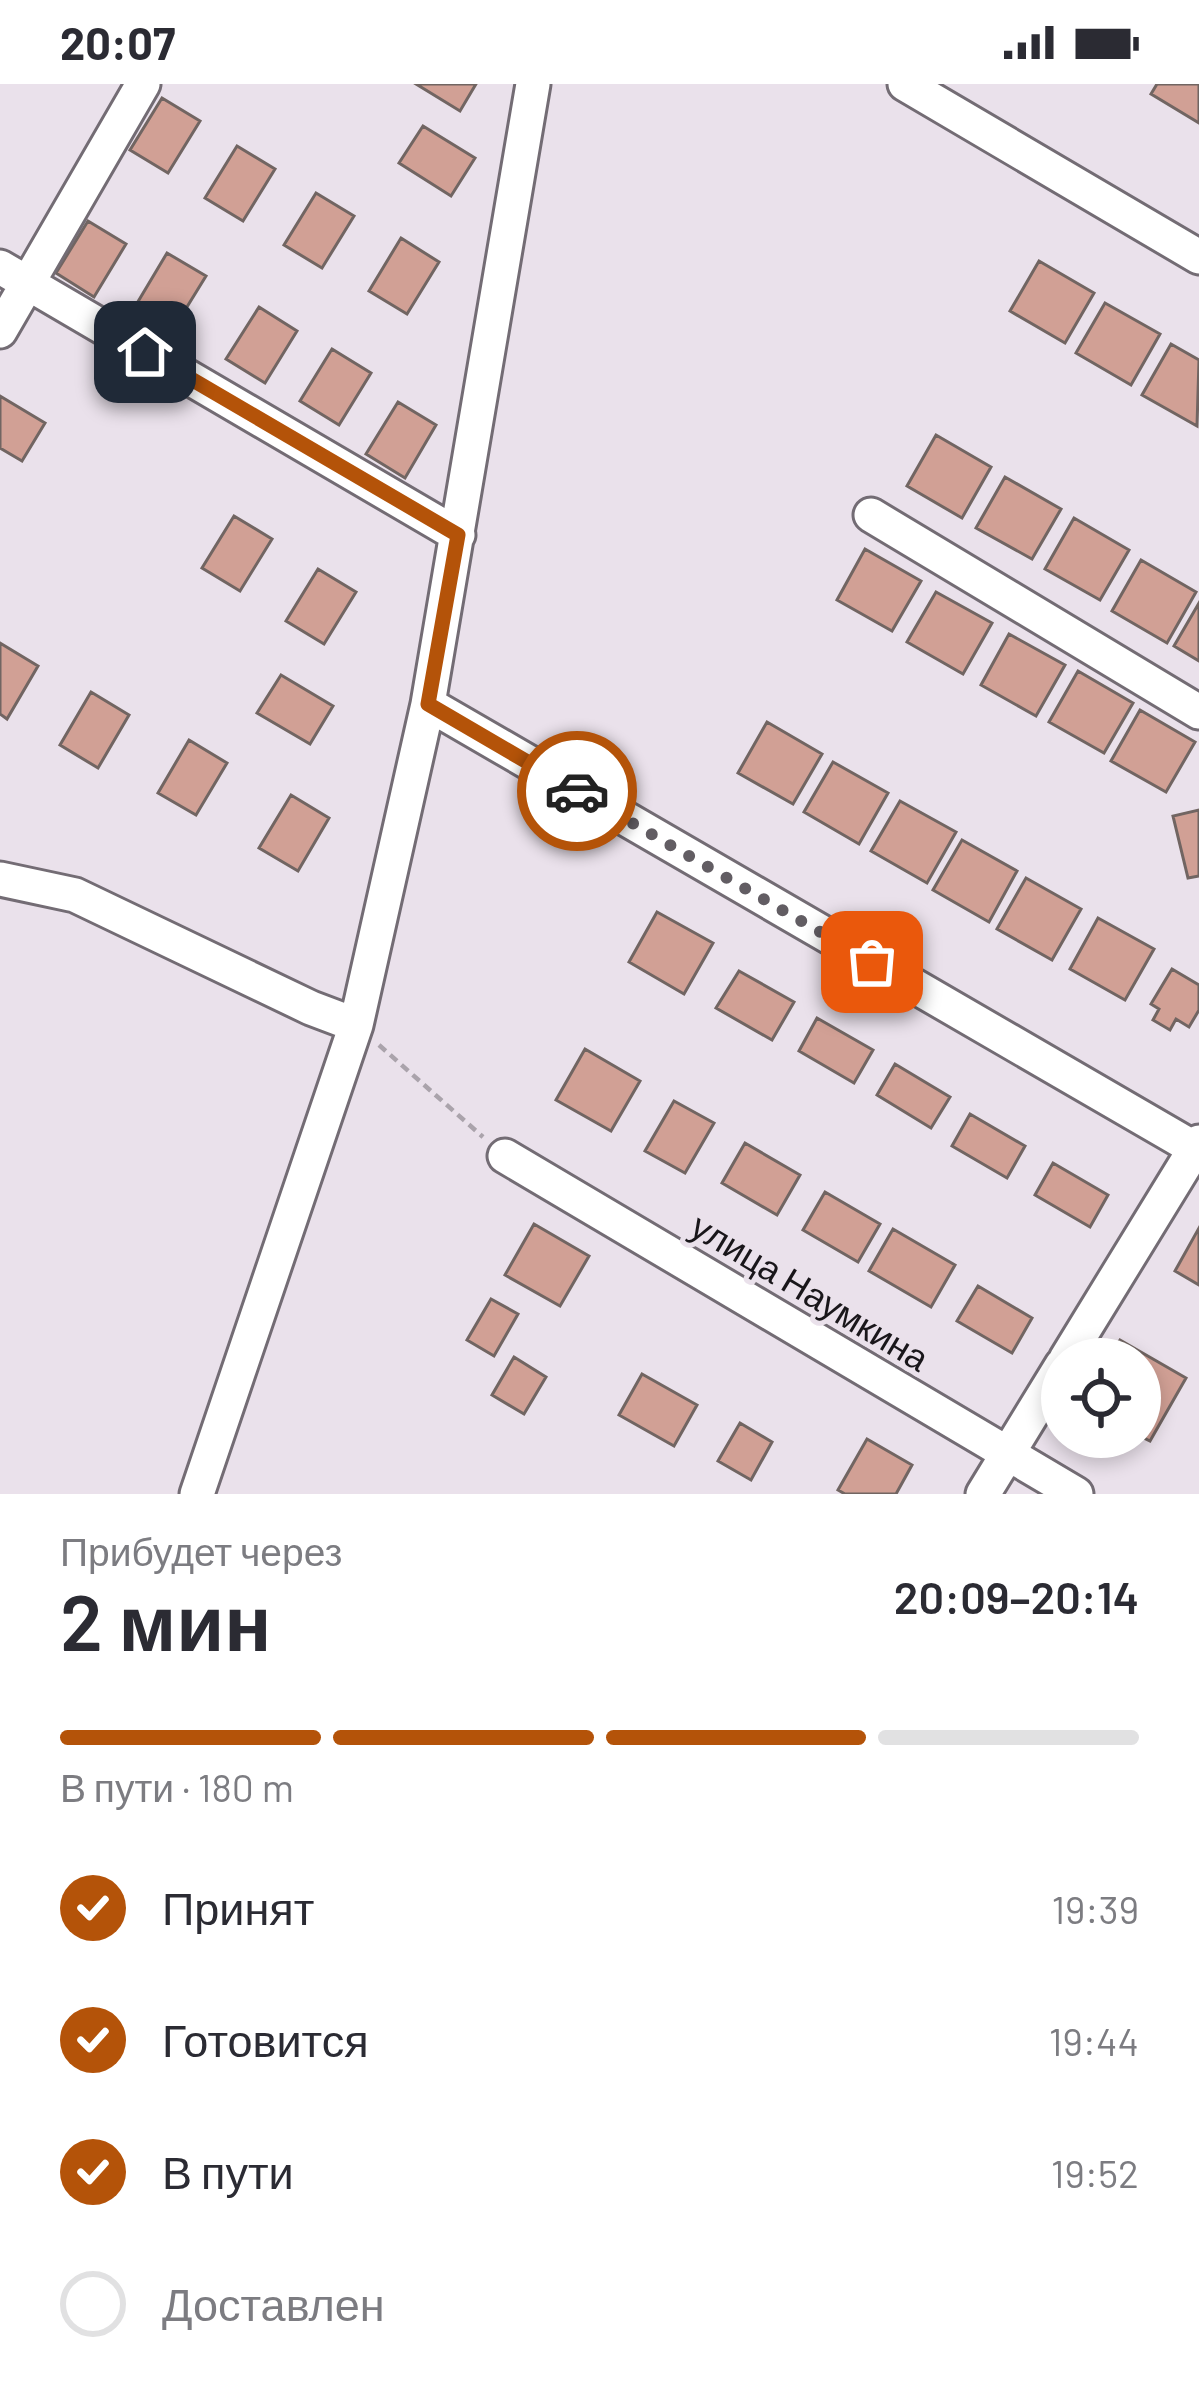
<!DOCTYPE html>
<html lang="ru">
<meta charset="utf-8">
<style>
:root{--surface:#fff;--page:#f7f7f7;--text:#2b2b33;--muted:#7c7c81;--line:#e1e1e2;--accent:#b45309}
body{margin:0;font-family:Barlow,sans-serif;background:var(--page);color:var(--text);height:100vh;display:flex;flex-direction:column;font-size:45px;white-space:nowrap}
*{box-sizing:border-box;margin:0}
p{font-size:39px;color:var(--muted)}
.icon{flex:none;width:66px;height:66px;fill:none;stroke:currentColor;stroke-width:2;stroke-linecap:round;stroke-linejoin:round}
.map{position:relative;height:1410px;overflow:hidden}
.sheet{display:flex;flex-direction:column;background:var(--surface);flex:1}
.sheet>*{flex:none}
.buttons{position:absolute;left:1041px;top:1254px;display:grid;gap:24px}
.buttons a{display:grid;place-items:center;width:120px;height:120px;border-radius:50%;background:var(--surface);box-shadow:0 6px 18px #0003;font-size:60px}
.pin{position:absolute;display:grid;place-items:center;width:102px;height:102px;color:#fff;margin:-51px;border-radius:24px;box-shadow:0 6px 18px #0006}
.courier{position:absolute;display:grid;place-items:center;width:120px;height:120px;margin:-60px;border:9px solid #b45309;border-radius:50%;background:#fff;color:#222;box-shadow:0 3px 15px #0007}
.headline em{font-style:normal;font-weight:600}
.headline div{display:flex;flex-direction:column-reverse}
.headline{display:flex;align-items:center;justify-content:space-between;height:204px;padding:0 60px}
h1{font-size:78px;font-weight:600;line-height:90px}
.bar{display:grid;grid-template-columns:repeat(4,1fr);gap:18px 12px;align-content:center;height:144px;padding:0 60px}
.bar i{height:15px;border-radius:9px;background:var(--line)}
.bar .active{background:var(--accent)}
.bar p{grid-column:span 4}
ol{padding:0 60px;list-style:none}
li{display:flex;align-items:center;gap:36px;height:132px}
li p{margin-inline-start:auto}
li .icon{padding:12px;border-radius:50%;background:var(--accent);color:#fff;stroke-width:4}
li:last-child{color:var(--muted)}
li i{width:66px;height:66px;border:6px solid var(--line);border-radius:50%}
.status{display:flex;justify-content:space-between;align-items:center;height:84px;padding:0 60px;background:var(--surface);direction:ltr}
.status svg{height:33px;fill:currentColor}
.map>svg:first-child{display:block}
</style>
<div class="status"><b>20:07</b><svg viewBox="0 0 49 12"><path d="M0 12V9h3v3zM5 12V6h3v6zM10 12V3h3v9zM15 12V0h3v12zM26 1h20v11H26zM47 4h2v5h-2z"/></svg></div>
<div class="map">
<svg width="1199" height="1410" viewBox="0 0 1199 1410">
<rect width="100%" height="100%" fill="#eae1eb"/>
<path fill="#d1a095" stroke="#716562" stroke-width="3" d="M416 0H476L460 27Z
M1157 0H1199V39L1151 10Z
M162 14 200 37 168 89 130 66Z
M423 42 475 74 451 112 399 79Z
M237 62 275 85 243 137 205 114Z
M316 109 354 132 322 184 284 161Z
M88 137 126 160 94 213 56 189Z
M401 154 439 178 407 230 369 207Z
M167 169 206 192 174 244 136 221Z
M1039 177 1094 209 1065 259 1010 227Z
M1105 219 1160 250 1131 301 1076 269Z
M259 223 297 247 265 299 226 275Z
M1171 260 1199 276 1197 342 1142 311Z
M332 265 371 289 339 341 300 317Z
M0 312 45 339 22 377 0 364Z
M398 318 436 341 405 394 366 370Z
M936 351 991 383 962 434 907 402Z
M1005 393 1061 425 1032 475 976 444Z
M234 432 272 455 240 507 202 484Z
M1074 434 1129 466 1100 516 1045 485Z
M865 465 921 497 892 547 837 516Z
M1141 476 1196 508 1167 559 1112 527Z
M318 485 356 508 324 560 286 537Z
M936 508 992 539 963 590 907 558Z
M1199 519V577L1174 562Z
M1009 550 1065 581 1036 632 981 601Z
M0 559 38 582 7 635 0 630Z
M1078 587 1133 619 1104 669 1049 638Z
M281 591 333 622 310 660 257 629Z
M91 608 129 631 98 684 60 661Z
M1140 626 1195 658 1166 708 1111 677Z
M767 638 822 670 793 720 738 689Z
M189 656 227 679 196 731 158 709Z
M833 678 888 709 859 760 804 728Z
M291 711 329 734 298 787 259 764Z
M900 717 956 748 927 799 871 767Z
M1199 726V792L1188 794 1173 732Z
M962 756 1017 787 989 838 933 806Z
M1026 794 1081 825 1052 876 997 845Z
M657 828 713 859 684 910 629 878Z
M1098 834 1154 865 1125 916 1070 885Z
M1172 885 1199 901V926L1189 943 1176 935 1170 946 1153 936 1159 925 1151 920Z
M739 887 794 918 772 956 716 924Z
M817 934 873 966 854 999 799 967Z
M585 965 640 997 611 1047 556 1016Z
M895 980 950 1013 931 1044 877 1011Z
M674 1017 714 1039 685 1089 645 1067Z
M970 1030 1025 1062 1007 1094 952 1062Z
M745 1059 800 1091 777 1131 722 1099Z
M1053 1079 1108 1111 1090 1143 1035 1111Z
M825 1108 880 1140 858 1178 803 1146Z
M534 1140 589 1172 560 1222 505 1191Z
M1199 1144V1201L1175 1187Z
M893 1145 955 1181 931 1223 869 1187Z
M978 1202 1032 1234 1012 1269 957 1237Z
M491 1215 518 1230 494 1272 467 1256Z
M1120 1256 1186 1294 1150 1357 1140 1352V1275H1109Z
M514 1273 546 1293 524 1330 492 1311Z
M642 1290 697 1321 674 1362 619 1331Z
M740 1339 772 1358 751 1396 718 1377Z
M867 1355 912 1381 896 1410H845L838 1406Z"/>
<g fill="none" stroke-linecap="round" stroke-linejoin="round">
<defs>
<path id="minor" d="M905 0 1199 173
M0 183 458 451
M0 247 143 0
M871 431 1199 628
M428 620 1199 1067
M0 795 75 811 311 924 356 941
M505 1072 1076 1410
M1066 1275 1199 1058
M197 1410 356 941 428 620 533 0
M983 1410 1062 1281"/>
</defs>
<use href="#minor" stroke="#736c74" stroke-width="39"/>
<path stroke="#aaa3ab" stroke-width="4.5" stroke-dasharray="9 6" stroke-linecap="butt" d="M379 961 483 1053"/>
<use href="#minor" stroke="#fff" stroke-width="33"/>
</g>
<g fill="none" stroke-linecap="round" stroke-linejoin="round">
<path stroke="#625d63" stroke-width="12" stroke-dasharray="0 21.6" d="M577 707 872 878"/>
<path stroke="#b45309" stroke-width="15" d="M145 268 458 451 428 620 577 707"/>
</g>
<g text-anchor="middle" stroke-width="10" stroke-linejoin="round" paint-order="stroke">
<g font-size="36" fill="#19161a" stroke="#eae1eb">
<text transform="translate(810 1208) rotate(31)" y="13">улица Наумкина</text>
</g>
</g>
</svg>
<div class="buttons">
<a><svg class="icon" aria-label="locate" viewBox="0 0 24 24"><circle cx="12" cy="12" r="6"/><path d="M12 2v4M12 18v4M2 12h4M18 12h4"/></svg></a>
</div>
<div class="pin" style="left:872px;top:878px;background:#ea580c"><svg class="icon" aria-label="bag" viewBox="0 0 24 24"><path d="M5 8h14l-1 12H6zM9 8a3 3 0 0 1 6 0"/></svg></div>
<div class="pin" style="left:145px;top:268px;background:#1f2937"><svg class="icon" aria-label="home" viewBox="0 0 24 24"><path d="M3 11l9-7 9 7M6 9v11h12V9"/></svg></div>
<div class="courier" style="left:577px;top:707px"><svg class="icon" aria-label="car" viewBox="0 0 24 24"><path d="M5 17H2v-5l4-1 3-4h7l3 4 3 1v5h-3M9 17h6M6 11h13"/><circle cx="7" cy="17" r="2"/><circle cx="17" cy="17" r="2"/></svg></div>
</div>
<section class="sheet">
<div class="headline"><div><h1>2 мин</h1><p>Прибудет через</p></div><em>20:09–20:14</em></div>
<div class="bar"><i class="active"></i><i class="active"></i><i class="active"></i><i></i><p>В пути · 180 m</p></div>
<ol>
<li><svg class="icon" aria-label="check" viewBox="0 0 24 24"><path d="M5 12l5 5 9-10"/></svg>Принят<p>19:39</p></li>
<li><svg class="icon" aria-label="check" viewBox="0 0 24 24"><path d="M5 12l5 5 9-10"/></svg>Готовится<p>19:44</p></li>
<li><svg class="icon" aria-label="check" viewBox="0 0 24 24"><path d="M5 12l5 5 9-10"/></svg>В пути<p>19:52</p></li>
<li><i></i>Доставлен</li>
</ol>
</section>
